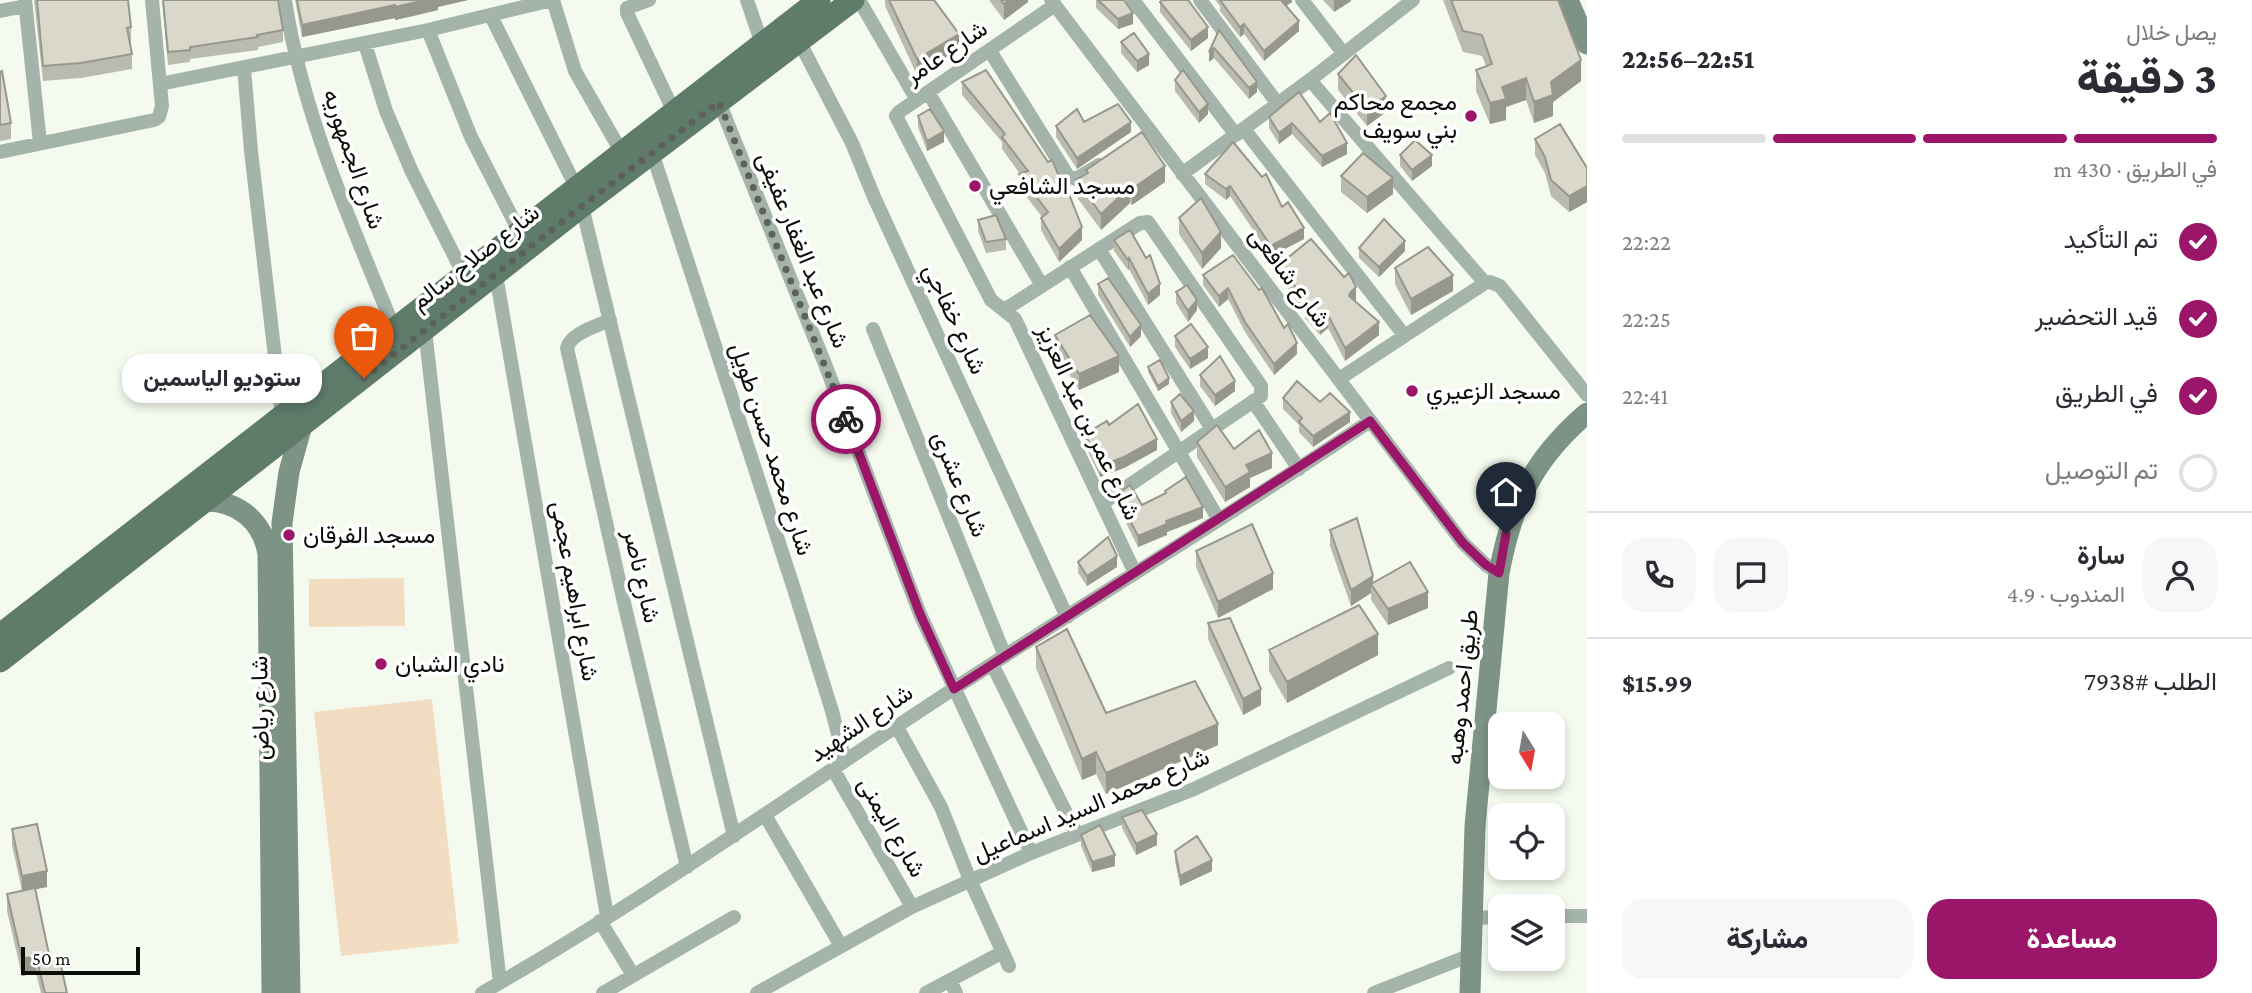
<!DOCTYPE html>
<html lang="ar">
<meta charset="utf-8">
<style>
:root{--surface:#fff;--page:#f7f7f7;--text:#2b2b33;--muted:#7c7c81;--line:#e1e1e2;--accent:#9b1568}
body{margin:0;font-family:"Crimson Pro",Vazirmatn,serif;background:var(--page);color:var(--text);direction:rtl;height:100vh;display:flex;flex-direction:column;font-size:26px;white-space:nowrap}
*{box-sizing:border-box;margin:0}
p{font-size:23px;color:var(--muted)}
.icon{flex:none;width:38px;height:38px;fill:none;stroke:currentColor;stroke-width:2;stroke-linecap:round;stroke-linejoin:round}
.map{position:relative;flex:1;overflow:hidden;direction:ltr}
.sheet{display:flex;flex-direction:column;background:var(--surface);width:665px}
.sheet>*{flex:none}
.needle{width:46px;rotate:169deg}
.buttons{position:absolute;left:1488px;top:712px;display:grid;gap:14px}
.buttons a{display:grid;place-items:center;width:77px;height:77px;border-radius:14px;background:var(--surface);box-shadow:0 4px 10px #0003;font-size:35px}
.scale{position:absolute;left:21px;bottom:18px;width:119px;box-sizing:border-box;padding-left:7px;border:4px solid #0c0e0a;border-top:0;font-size:19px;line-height:24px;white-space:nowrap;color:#0c0e0a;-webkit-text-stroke:5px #fff;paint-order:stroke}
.pin{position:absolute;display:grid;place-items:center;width:60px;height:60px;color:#fff;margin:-72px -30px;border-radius:50% 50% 50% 0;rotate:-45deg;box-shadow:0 0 7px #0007}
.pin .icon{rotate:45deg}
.courier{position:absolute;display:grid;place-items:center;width:70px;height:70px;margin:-35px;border:5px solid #9b1568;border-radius:50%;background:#fff;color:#222;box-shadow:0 2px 9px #0007}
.bubble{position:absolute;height:49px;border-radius:21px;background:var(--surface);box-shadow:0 4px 10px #0003;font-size:23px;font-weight:800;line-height:49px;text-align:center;direction:rtl}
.headline em{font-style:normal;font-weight:800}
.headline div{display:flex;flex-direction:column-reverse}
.headline{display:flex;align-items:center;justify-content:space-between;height:119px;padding:0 35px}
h1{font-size:46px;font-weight:800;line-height:52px}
.bar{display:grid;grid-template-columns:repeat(4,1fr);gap:10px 7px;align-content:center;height:84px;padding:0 35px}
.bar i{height:9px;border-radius:5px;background:var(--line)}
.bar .active{background:var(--accent)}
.bar p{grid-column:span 4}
.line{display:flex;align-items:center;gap:18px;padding:0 35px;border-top:2px solid var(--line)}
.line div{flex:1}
.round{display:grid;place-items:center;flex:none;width:74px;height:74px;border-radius:21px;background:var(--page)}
ol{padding:0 35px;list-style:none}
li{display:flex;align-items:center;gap:21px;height:77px}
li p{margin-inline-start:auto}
li .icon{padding:7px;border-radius:50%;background:var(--accent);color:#fff;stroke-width:4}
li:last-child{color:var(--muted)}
li i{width:38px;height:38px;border:4px solid var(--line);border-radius:50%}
.cta{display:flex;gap:14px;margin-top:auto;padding:14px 35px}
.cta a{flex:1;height:80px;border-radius:21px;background:var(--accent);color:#fff;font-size:28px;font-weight:800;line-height:80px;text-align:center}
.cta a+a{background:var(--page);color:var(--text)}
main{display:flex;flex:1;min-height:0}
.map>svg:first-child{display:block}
</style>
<main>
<section class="sheet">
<div class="headline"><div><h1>3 دقيقة</h1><p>يصل خلال</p></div><em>22:51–22:56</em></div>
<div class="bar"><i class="active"></i><i class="active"></i><i class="active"></i><i></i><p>في الطريق · 430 m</p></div>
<ol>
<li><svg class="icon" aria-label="check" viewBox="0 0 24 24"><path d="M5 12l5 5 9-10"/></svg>تم التأكيد<p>22:22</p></li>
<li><svg class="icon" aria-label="check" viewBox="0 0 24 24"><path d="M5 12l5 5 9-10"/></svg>قيد التحضير<p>22:25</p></li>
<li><svg class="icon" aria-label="check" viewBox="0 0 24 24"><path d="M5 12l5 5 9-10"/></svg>في الطريق<p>22:41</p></li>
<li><i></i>تم التوصيل</li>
</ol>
<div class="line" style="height:126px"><a class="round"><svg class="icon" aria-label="person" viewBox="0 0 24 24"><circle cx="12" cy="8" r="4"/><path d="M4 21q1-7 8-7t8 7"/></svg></a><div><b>سارة</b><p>المندوب · 4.9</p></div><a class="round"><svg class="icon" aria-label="chat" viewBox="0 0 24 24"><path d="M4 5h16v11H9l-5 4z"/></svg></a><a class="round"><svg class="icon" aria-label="phone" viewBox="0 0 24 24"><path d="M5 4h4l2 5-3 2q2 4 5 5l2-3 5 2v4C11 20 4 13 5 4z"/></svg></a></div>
<div class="line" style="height:91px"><div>الطلب #7938</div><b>$15.99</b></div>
<div class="cta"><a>مساعدة</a><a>مشاركة</a></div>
</section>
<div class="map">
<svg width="1587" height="993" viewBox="0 0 1587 993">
<rect width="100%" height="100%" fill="#f4fbee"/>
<path fill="#f2ddc2" d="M404 578 405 626 309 627V579Z
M432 699 459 943 341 956 314 712Z"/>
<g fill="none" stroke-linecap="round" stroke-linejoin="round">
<path stroke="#a5b4aa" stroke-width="14" d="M25 0 40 143
M285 0C302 113 351 223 394 328
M553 0 575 71 622 153
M649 0 627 8V13L674 112
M747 0 762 44
M859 0 917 100
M1051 0 1463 543 1486 565 1499 573
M1133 0 1236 135
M1200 0 1278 104
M1302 0 1344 54
M1055 5 899 112 896 116 991 300 1015 319 1135 573
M0 11 26 6
M491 16 577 189
M428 30 471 137 520 233
M799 41 852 143 874 197 1067 617
M365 44 386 111 412 172 464 275
M990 51 1068 176 1076 179 1099 165
M244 68 251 151 282 417
M1310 80 1485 283 1339 379
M160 84 428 30 552 0
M928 92 1041 284
M719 102 825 364 920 614 1031 853
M1244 129 1404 335
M0 152 154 120 159 117 162 106 152 0
M652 152 794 589 832 711 845 761
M1182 174 1310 80 1413 0
M582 206 734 836
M1099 249 1212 429
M1070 267 1219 520
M496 275 607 916
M1485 283 1490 282 1500 286 1587 395
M1004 310 1140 223 1148 222 1261 386V396L1103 503
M610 320C597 326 571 333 567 348L625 607 687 867
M873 329 1005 656
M425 330 500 983
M1253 401 1299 469
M992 664 1077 835
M897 727 941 807 970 880 1009 966
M833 769 912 907
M765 815 841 946
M1552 916H1587
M1472 918 1500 917
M600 921 633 975
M950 980 956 993
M482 993C645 900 798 790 955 688 1093 598 1234 513 1370 421
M603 993 734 917
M757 993 912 907 1031 853 1194 789 1449 668
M926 993 1003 952
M1374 993 1471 955"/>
<path stroke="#7c9385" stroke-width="21" d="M1568 0 1587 44
M206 501C239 501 263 522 268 554L272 993
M290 993 282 523 289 472 302 425
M1470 993 1475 826 1499 573C1512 504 1533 459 1587 413"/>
<path stroke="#5f7b6a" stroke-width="23" d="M0 635 819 0
M0 661 582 206 853 0"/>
</g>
<path fill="#bbbaae" d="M34 0H128L131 27V42H130L132 54V69L81 78 43 81Z
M162 0H278L283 30V42L258 47V50L190 59V62L168 65Z
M295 0H468L438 7V10L414 16 395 20V18L302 37Z
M885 0H934L959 50 917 75 885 6Z
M989 0H1028V2L1004 20Z
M1096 0H1124L1133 24 1118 29 1096 8Z
M1215 0H1292V2L1286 6 1299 31 1264 61 1244 34 1240 37 1220 11V6Z
M1323 0H1351V1L1334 12Z
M1443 0H1558L1581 81 1553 102V116L1534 123 1526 100 1506 107V120L1490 124 1476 91V70L1486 66 1482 56 1463 52Z
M1160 2 1208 38 1191 51 1160 12Z
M1219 30 1257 92 1249 99 1214 58 1209 62Z
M1121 42 1149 65 1137 72 1121 53Z
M986 70 1082 240 1059 262 1041 230V218L1042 217 1019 187V174H1020L1002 149V142L962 95V82Z
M0 72 11 123V139L0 141Z
M1338 74 1386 112 1367 126 1338 90Z
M1175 80 1208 114 1199 123 1175 91Z
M918 116 944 142 927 151 918 127Z
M1269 117 1320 122 1347 154 1322 167 1292 134 1279 144 1269 128Z
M1084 122 1131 132 1077 169 1056 137V126Z
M1535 139 1587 168V202L1569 212 1551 196 1545 173 1535 155Z
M1400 155 1432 166 1412 181 1400 166Z
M1086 170 1165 182 1132 205 1130 203 1101 230 1076 196V180L1086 174Z
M1205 174 1282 207 1304 239 1271 256 1230 196 1226 200 1205 184Z
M1341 176 1393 194 1367 213 1341 192Z
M1179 218 1221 248 1202 269 1179 234Z
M978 220 1006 239V250L986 253 978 231Z
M1114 240 1160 295 1148 305 1129 269 1128 270 1114 251Z
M1359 248 1405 251 1379 277 1359 258Z
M1233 255 1297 354 1274 375 1245 332 1228 299 1219 307 1203 285V275Z
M1280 264 1356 300 1355 301 1379 335 1345 361 1328 328 1320 335 1305 318V313L1280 277Z
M1395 268 1453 291 1411 315 1395 284Z
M1098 284 1141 336 1130 347 1098 295Z
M1176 292 1197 310 1188 322 1176 303Z
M1055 335 1119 372 1079 390 1055 351Z
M1175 336 1208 358 1190 369 1175 347Z
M1148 367 1169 384 1158 391 1148 372Z
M1200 375 1235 391 1215 406 1200 386Z
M1283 398 1320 402 1350 422 1313 447 1299 432V425L1283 409Z
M1171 402 1194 421 1181 432 1171 413Z
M1109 425 1157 450 1124 468 1100 477 1085 445V434Z
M1197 442 1234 449 1272 468 1250 478V487L1225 502 1197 457Z
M1165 491 1203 518 1167 532V535L1138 547 1117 505V495L1142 505 1165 493Z
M1330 530 1373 583 1428 608 1388 625 1371 600V593L1351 606 1330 546Z
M1196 551 1273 589 1218 618 1196 567Z
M1078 562 1117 567 1087 586 1078 573Z
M1208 623 1261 705 1243 715 1208 639Z
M1036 647 1106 713 1218 745 1106 794 1096 774 1082 780 1036 668Z
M1269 650 1378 655 1287 703 1269 671Z
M1122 817 1157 845 1136 855 1122 828Z
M12 829 47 887 35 889 50 959 67 993H41L36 973 22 976 7 911V894L22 891 12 845Z
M1081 835 1115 866 1092 872 1081 846Z
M1175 851 1212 871 1180 886 1175 861Z"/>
<path fill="#98978d" d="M426 0H468L438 7V10L395 20V7Z
M1009 0H1028V2L1004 20V4Z
M1280 0H1292V2L1280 10Z
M1334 0H1351V1L1334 12Z
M395 5V18L302 37V25Z
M1133 13V24L1118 29V19Z
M1299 21V31L1264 61V51Z
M1244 24V34L1240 37V27Z
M1208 27V38L1191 51V40Z
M959 34V50L917 75V59Z
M1214 48V58L1209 62V52Z
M1149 54V65L1137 72V61Z
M1581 60V81L1553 102V116L1534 123V102L1551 82Z
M1526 78V100L1506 107V120L1490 124V103L1502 87Z
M1257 82V92L1249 99V88Z
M1386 96V112L1367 126V110Z
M1208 104V114L1199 123V112Z
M1131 122V132L1077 169V158Z
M1292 123V134L1279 144V133Z
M944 131V142L927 151V141Z
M1347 143V154L1322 167V156Z
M1432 155V166L1412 181V170Z
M1165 166V182L1132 205V189Z
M1393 178V194L1367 213V197Z
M1230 186V196L1226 200V189Z
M1587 186V202L1569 212V196Z
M1130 187V203L1101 230V214Z
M1082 227V240L1059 262V249Z
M1304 228V239L1271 256V246Z
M1221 232V248L1202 269V253Z
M1405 241V251L1379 277V267Z
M1129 258V269L1128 270V260Z
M1453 275V291L1411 315V299Z
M1160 284V295L1148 305V294Z
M1356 287V300L1350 306 1349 296 1350 293Z
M1228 288V299L1219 307V296Z
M1197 300V310L1188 322V311Z
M1328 315V328L1320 335V322Z
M1379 322V335L1345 361V348Z
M1141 325V336L1130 347V337Z
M1297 343V354L1274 375V364Z
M1208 347V358L1190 369V359Z
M1119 356V372L1079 390V374Z
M1169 378V384L1158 391V386Z
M1235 381V391L1215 406V395Z
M1194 411V421L1181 432V421Z
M1350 412V422L1313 447V436Z
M1157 439V450L1124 468 1100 477V466Z
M1272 453V468L1250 478V487L1225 502V487L1246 465Z
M1203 507V518L1167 532V535L1138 547V536L1166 521Z
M1117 556V567L1087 586V576Z
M1273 573V589L1218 618V602Z
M1373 576V587L1371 584V593L1351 606V590Z
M1428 592V608L1388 625V609Z
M1378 634V655L1287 703V682Z
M1261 689V705L1243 715V699Z
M1218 724V745L1106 794V773Z
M1096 752V774L1082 780V759Z
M1157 834V845L1136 855V844Z
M1115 855V866L1092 872V862Z
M1212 860V871L1180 886V876Z
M47 871V887L22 892V876Z
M36 956V973L22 976V959Z"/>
<path fill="#d9d8ca" stroke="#98978d" stroke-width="2" d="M37 0H128L131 27 127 28 132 54 81 63 43 66Z
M163 0H278L283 30 257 35 258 37 190 47V50L168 52Z
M297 0H426L395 7V5L302 25Z
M889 0H934L959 34 917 59Z
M1001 0H1009L1004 4Z
M1098 0H1124L1133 13 1118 19Z
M1162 0H1188L1208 27 1191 40 1160 2Z
M1220 0H1281L1299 21 1264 51 1244 24 1240 27Z
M1451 0H1558L1581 60 1551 82 1553 95 1534 102 1526 78 1502 87 1506 99 1490 103 1476 70 1492 64 1482 35 1463 31Z
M1219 30 1257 82 1249 88 1214 48 1209 52Z
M1134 33 1149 54 1137 61 1121 42Z
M1356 55 1386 96 1367 110 1338 74Z
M986 70 1048 162 1052 160 1065 190 1067 189 1082 227 1059 249 1041 218 1048 212 1019 174 1028 171 1002 137 1005 134 962 82Z
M1183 70 1208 104 1199 112 1175 80Z
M2 71 11 123 0 125V72Z
M1299 92 1320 122 1330 113 1347 143 1322 156 1292 123 1279 133 1269 117Z
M1118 104 1131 122 1077 158 1056 126 1077 109 1084 122Z
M930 109 944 131 927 141 918 116Z
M1560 124 1587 168V186L1569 196 1551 180 1545 157 1535 139Z
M1142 132 1165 166 1132 189 1130 187 1101 214 1076 180 1088 173 1086 170Z
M1415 140 1432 155 1412 170 1400 155Z
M1233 142 1262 177 1266 174 1282 207 1288 202 1304 228 1271 246 1230 186 1226 189 1205 174Z
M1363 153 1393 178 1367 197 1341 176Z
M1201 198 1221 232 1202 253 1179 218Z
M996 215 1006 239 986 242 978 220Z
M1384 219 1405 241 1379 267 1359 248Z
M1130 230 1146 258 1150 255 1160 284 1148 294 1129 258 1128 260 1114 240Z
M1311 239 1344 277 1349 273 1356 287 1350 293 1349 296 1379 322 1345 348 1328 315 1320 322 1305 305 1307 303 1280 264Z
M1428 247 1453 275 1411 299 1395 268Z
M1233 255 1259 290 1262 288 1284 328 1288 324 1297 343 1274 364 1245 322 1228 288 1219 296 1203 275Z
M1108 278 1141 325 1130 337 1098 284Z
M1187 285 1197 300 1188 311 1176 292Z
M1090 315 1119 356 1079 374 1055 335Z
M1191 324 1208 347 1190 359 1175 336Z
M1220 356 1235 381 1215 395 1200 375Z
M1160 360 1169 378 1158 386 1148 367Z
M1297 381 1320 402 1330 393 1350 412 1313 436 1299 422 1302 418 1283 398Z
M1180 394 1194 411 1181 421 1171 402Z
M1138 404 1157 439 1124 457 1100 466 1085 434 1107 421 1109 425Z
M1217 425 1234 449 1259 430 1272 453 1246 465 1250 472 1225 487 1197 442Z
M1186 477 1203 507 1166 521 1167 524 1138 536 1117 495 1130 485 1142 505 1166 493 1165 491Z
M1357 518 1373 576 1351 590 1330 530Z
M1252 524 1273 573 1218 602 1196 551Z
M1108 537 1117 556 1087 576 1078 562Z
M1410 562 1428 592 1388 609 1371 584Z
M1359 605 1378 634 1287 682 1269 650Z
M1230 618 1261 689 1243 699 1208 623Z
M1067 629 1106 713 1195 681 1218 724 1106 773 1096 752 1082 759 1036 647Z
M1142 810 1157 834 1136 844 1122 817Z
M37 824 47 871 22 876 12 829Z
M1100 825 1115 855 1092 862 1081 835Z
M1197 836 1212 860 1180 876 1175 851Z
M35 888 50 959 59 957 67 993H45L36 956 22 959 7 894Z"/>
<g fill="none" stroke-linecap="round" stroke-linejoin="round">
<path stroke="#5d615a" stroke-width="7" stroke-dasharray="0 12.6" d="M364 378 582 206 719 102 846 419"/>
<path stroke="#9b1568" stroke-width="9" d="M846 419 920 614 954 689 1370 421 1463 543 1486 565 1499 573 1506 534"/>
</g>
<g fill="#9b1568" stroke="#fff" stroke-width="2.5">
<circle cx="1471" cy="116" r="7"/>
<circle cx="975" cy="186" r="7"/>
<circle cx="1412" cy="391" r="7"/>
<circle cx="289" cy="535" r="7"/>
<circle cx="381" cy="664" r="7"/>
</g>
<g text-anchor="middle" stroke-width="7" stroke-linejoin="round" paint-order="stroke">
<g font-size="24" fill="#0c0e0a" stroke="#fff">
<text transform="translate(946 52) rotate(-34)" y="8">شارع عامر</text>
<text transform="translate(354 159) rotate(71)" y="8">شارع الجمهوريه</text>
<text transform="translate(803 250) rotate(68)" y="8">شارع عبد الغفار عفيفى</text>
<text transform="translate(475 257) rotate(-38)" y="8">شارع صلاح سالم</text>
<text transform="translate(1290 277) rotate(53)" y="8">شارع شافعى</text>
<text transform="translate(955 319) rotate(65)" y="8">شارع خفاجي</text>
<text transform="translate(1089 422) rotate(65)" y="8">شارع عمر بن عبد العزيز</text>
<text transform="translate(772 449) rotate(72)" y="8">شارع محمد حسن طويل</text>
<text transform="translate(960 484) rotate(68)" y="8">شارع عشرى</text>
<text transform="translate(642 576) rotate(77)" y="8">شارع ناصر</text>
<text transform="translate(575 591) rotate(80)" y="8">شارع ابراهيم عجمى</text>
<text transform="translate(1462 687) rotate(-84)" y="8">طريق احمد وهبه</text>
<text transform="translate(260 708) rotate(-91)" y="8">شارع رياض</text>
<text transform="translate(861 723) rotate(-34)" y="8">شارع الشهيد</text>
<text transform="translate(1091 805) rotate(-23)" y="8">شارع محمد السيد اسماعيل</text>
<text transform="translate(892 827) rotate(60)" y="8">شارع اليمنى</text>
</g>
<g font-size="24" fill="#0c0e0a" stroke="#fff" text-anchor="start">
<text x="1457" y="110" text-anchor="end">مجمع محاكم<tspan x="1457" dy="28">بني سويف</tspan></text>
<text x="989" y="194">مسجد الشافعي</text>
<text x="1426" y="399">مسجد الزعيري</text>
<text x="303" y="543">مسجد الفرقان</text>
<text x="395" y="672">نادي الشبان</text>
</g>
</g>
</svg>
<div class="buttons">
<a><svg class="needle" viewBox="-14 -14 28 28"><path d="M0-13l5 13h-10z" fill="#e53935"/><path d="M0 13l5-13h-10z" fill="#7c7c81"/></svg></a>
<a><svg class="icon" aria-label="locate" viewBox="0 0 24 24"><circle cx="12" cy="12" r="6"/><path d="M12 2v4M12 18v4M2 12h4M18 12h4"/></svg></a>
<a><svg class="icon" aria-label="layers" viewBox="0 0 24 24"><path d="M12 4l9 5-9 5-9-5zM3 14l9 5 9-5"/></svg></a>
</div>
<div class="scale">50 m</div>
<div class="pin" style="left:364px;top:378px;background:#ea580c"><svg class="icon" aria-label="bag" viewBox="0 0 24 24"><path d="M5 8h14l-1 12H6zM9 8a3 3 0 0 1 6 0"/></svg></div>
<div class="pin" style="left:1506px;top:534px;background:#1f2937"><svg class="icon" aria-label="home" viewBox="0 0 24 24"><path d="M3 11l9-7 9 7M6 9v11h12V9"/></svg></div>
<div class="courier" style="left:846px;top:419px"><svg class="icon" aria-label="bike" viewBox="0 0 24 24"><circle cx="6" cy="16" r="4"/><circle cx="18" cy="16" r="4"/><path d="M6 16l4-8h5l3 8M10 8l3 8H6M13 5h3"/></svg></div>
<div class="bubble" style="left:122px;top:354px;width:200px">ستوديو الياسمين</div>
</div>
</main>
